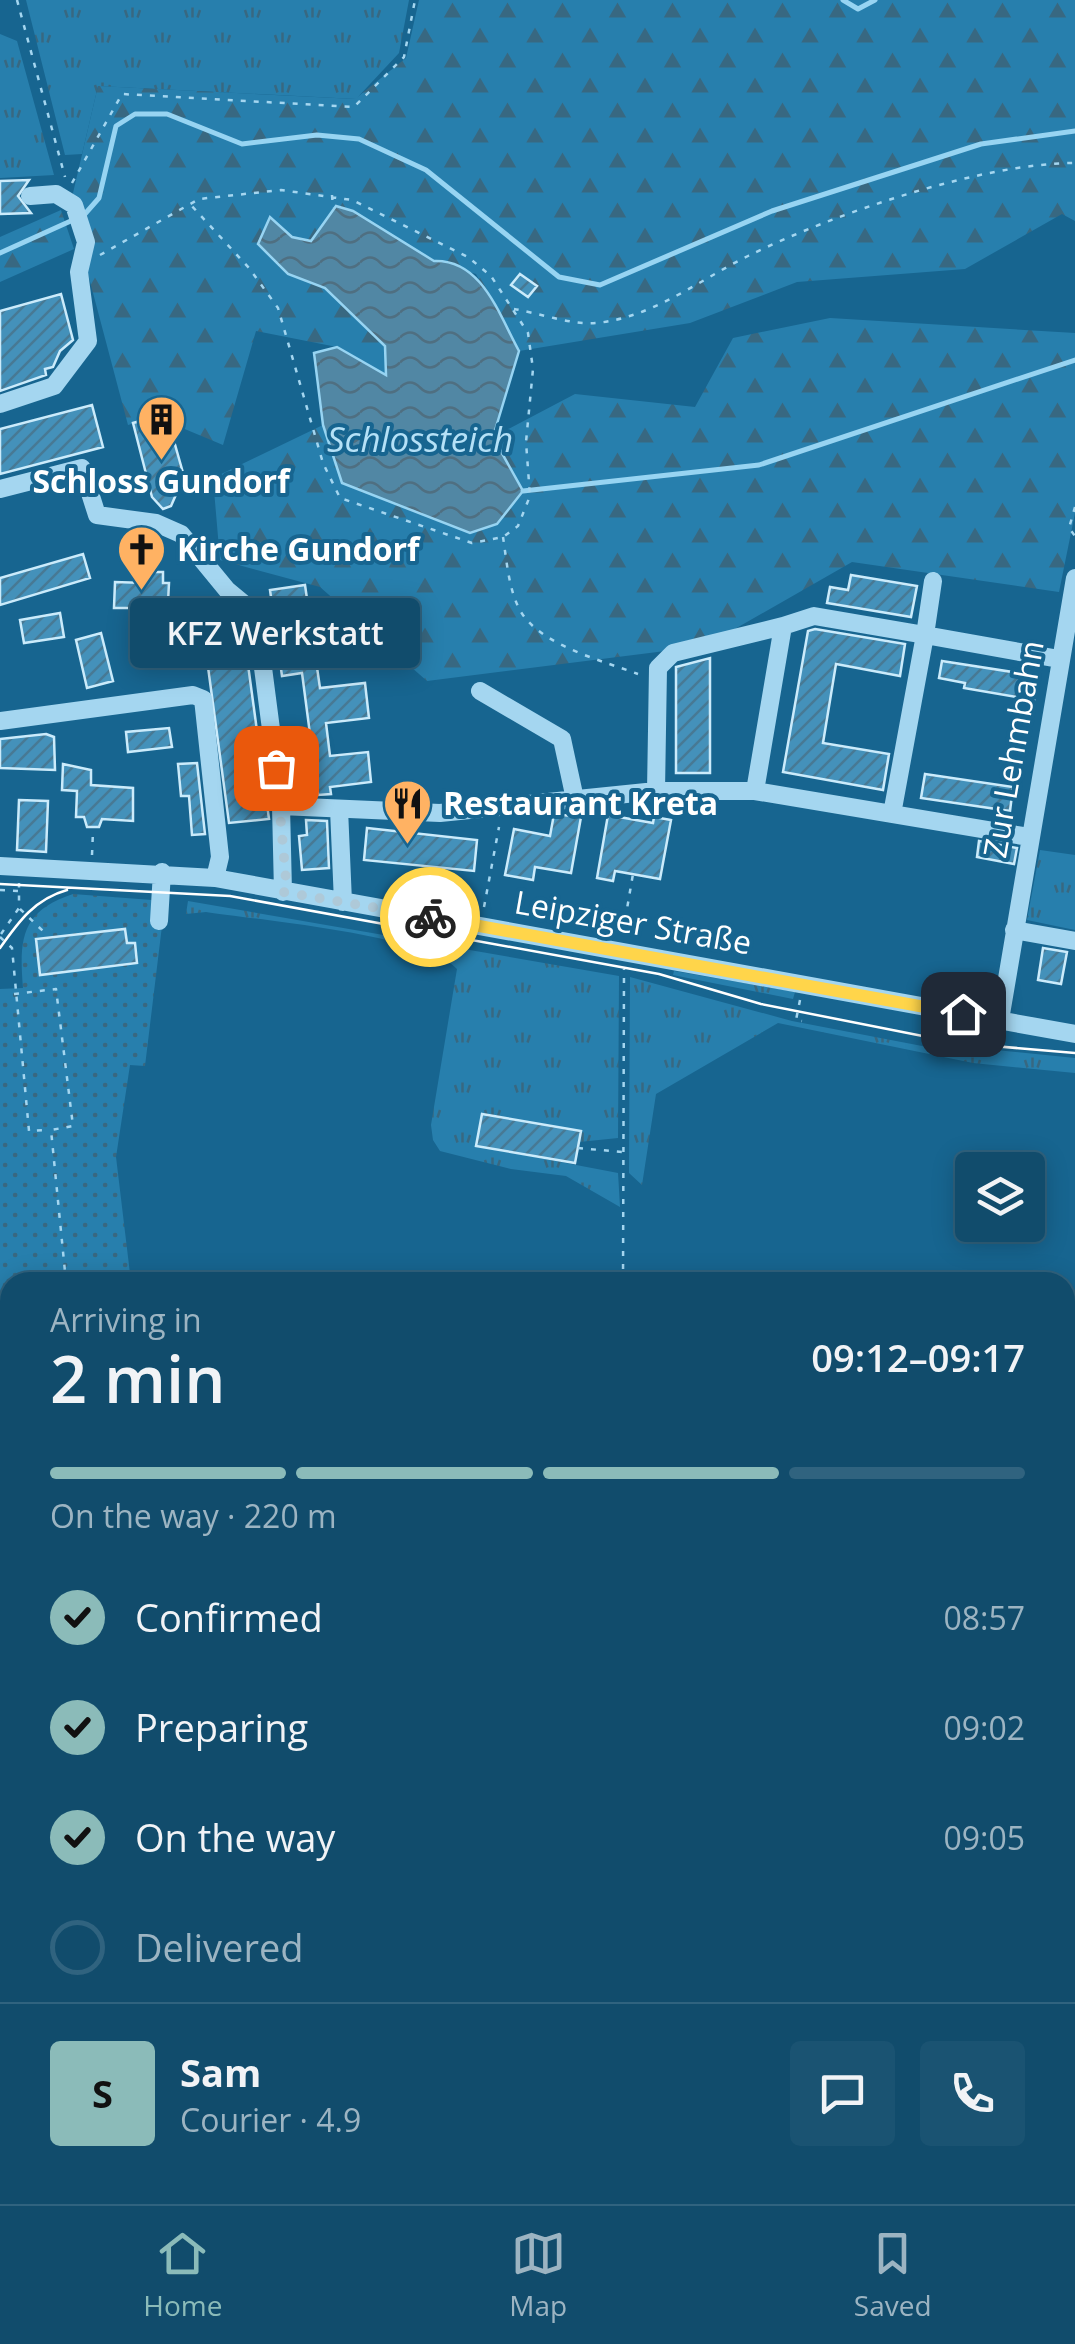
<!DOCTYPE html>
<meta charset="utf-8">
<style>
:root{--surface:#114c6c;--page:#1a5372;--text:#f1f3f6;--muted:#9cb4c2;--line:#30637f;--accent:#8bbbb9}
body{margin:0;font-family:"Open Sans",sans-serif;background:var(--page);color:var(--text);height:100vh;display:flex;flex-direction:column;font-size:38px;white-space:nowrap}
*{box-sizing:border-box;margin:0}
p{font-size:32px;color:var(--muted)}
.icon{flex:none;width:55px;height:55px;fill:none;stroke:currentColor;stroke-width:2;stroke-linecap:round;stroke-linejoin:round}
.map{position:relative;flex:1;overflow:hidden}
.sheet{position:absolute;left:0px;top:1272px;width:1075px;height:932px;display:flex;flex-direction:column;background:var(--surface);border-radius:30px 30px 0 0;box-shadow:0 5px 25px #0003,0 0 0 2px var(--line)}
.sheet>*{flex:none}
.fabs{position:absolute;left:955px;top:1152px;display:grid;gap:20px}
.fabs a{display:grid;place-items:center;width:90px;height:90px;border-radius:10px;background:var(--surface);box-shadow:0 5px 25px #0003,0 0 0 2px var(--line);font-size:50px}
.pin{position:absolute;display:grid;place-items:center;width:85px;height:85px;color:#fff;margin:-42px;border-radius:20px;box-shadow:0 5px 15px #0006}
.courier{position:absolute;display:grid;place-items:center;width:100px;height:100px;margin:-50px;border:8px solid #ffd54a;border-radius:50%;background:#fff;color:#222;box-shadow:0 2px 12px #0007}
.bubble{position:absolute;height:70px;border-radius:10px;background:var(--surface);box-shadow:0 5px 25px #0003,0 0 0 2px var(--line);font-size:32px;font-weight:600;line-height:70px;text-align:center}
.summary em{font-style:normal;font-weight:600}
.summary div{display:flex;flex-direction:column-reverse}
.summary{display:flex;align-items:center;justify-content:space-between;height:170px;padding:0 50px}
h1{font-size:65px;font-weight:600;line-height:75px}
.bar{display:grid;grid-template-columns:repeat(4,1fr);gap:15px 10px;align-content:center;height:120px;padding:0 50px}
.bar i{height:12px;border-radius:8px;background:var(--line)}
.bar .active{background:var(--accent)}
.bar p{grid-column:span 4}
.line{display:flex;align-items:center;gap:25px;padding:0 50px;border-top:2px solid var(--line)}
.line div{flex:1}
.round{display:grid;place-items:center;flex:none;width:105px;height:105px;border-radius:10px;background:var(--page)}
ol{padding:0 50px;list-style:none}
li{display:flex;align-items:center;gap:30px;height:110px}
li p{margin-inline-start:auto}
li .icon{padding:10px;border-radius:50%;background:var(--accent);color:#111;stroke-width:4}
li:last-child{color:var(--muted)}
li i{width:55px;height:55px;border:5px solid var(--line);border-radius:50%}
.dock{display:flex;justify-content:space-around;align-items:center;height:140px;border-top:2px solid var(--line);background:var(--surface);font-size:28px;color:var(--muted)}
.dock a{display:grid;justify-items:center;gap:5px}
.dock .active{color:var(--accent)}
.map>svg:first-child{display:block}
</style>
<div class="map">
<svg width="1075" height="2204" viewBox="0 0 1075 2204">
<defs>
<pattern id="grass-tufts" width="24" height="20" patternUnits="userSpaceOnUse" patternTransform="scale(2.5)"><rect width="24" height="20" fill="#277fad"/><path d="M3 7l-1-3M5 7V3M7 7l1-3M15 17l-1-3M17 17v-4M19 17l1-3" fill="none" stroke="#386881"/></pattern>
<pattern id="forest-firs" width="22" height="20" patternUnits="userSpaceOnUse" patternTransform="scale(2.5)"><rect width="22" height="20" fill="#277fad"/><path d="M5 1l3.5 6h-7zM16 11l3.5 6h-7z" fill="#386881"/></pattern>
<pattern id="garden-dots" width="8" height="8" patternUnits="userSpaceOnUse" patternTransform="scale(2.5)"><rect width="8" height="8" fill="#277fad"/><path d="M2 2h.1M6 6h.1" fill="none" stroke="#386881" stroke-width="1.8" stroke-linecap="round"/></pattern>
<pattern id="water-waves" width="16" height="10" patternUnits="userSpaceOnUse" patternTransform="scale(2.5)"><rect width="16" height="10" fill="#5187a4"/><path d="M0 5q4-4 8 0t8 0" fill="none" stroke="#4f6f81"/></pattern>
<pattern id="building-hatch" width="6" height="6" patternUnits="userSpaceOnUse" patternTransform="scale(2.5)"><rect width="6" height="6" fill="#4491ba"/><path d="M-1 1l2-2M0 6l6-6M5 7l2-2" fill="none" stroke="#477994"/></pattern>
</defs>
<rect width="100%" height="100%" fill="#176590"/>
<path fill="url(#grass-tufts)" d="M26 0H409L399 53 356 99 98 86 82 154 65 155Z
M0 34 17 41 54 175 0 178Z
M1040 850 1075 855V930L1027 920Z
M188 901 619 976 618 1138 579 1142 581 1132 482 1114 476 1146 618 1173 620 1207 566 1176 511 1169 440 1151 433 1140 431 1125 457 969C427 935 258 920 206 912L186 914Z
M674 971 795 992 793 999 673 975Z
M630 977 792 1021 948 1051 965 1053 966 1047 1075 1058V1073L973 1063 778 1023 656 1094 642 1185 629 1173Z
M545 2195H614V2204H545Z"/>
<path fill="url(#forest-firs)" d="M419 0H1075V221L1062 214 965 269 797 282 690 323 519 351 476 274 434 261 353 211 336 206 311 241 292 237 288 274 325 288 385 345 387 376 337 347 256 331 223 445 156 417 128 425 70 206 98 86 355 99 406 58Z
M61 210 74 249 0 282V237Z
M830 318 1075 333V513L1059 592 852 562 705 646 427 681 320 587 220 560 213 478 323 425 342 483 493 437 575 394 695 407 733 338Z"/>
<path fill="url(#garden-dots)" d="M73 894 165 901 145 1066 130 1065 116 1157 131 1282H10V1811L0 1812V989L23 988C19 939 21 911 73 894Z"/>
<path fill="url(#water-waves)" stroke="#97d4f2" stroke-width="2.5" d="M336 206 353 211 434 261C482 259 499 315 519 351L493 437 523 491 497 524 470 533 342 483 323 425 314 353 337 347 386 375 385 346 325 288 288 274 258 244 270 217 292 237 311 241Z"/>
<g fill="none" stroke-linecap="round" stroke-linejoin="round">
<path stroke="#97d4f2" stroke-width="5" d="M843 0 858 9 875 0
M0 253 84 215 99 198 116 126 135 114H167L242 144 317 135 359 139 426 170 559 277 600 285 772 211 981 144 1075 131
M523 491 759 465 1075 360"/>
</g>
<path fill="url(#building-hatch)" stroke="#cbebfb" stroke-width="2.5" d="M29 180 18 196 31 213 0 214V181Z
M520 274 537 286 528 297 511 285Z
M61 294 73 340 60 351 53 367 45 369 46 375 0 391V311Z
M92 405 103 447 0 474V429Z
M155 417 159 430 170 427 187 487 178 490 171 506 163 509 152 497 133 423Z
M83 554 90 578 0 605V578Z
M146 572H163V583H169L168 602H152V608H114L115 582 146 583Z
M851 575 917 586 911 617 827 603 830 587 848 590Z
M305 585 320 688 365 683 369 718 326 723 330 756 368 752 371 782 330 787 331 794 318 795 302 673 282 676 270 590Z
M217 598 233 612 238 651 246 650 269 819 229 823 199 600Z
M60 613 64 637 24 643 20 620Z
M815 629 905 644 900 676 836 664 823 743 889 754 883 790 783 772 808 631Z
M101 633 113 681 87 688 76 640Z
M710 658V773H676V667Z
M942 661 1038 676 1034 700 964 688 965 683 939 678Z
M169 728 172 747 128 752 126 732Z
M46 734 54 737 55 770 0 768V739Z
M197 763 205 834 192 835 189 796H181L178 764Z
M63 764 91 770V785L133 788V821L102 819 99 827H87L84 817H76L77 791 62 790Z
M925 774 1013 787 1010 811 921 798Z
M19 800 48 801 46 852 17 850Z
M554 814 581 817 571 873 535 867 533 880 505 875 514 829 550 836Z
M608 815 653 823 654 817 671 820 660 879 615 871 613 881 597 878Z
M306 820 327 821 329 868 302 870 299 836 307 835Z
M367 828 477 840 474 871 364 860Z
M979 841 1017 848 1014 864 977 857Z
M125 929 127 943H135L137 963 40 975 36 939Z
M1043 948 1067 952 1061 984 1038 980Z
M482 1114 581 1131 575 1163 476 1146Z"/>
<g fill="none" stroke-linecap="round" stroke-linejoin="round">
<path stroke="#a4d6f0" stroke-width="2.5" stroke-dasharray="5 8" stroke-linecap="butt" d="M17 0 65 177
M72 183 122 94 354 107 404 57 415 0
M332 195 333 208
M100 255 199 199 281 190 352 200 468 257 491 276 528 333 533 369 526 442 530 496 518 526 503 537 472 543 340 498 323 463 278 308 249 268 190 204
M514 309C538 313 571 325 596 323 652 318 701 279 748 256 833 214 982 163 1075 163
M1075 507 1069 528 1075 536
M503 537C507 562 509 599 526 619 551 648 603 661 638 674
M92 855 93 831
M0 890 18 891
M484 907 499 827
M20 909 44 932
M623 932 633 874
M1 934 19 908V883
M0 937 12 948 29 1131 49 1130
M14 994 56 989 73 1126 51 1130 66 1282
M800 1000 796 1020 802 1021
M949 1048 957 1050 961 1029
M578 1148 622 1152
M623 1282 624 969
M8 1425H10
M0 1487 10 1485
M0 1731 9 1808
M0 1824 10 1823
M1065 2102H1075
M618 2195V2204"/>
<path stroke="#a4d6f0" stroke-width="18" d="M0 404 54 386 88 341 79 272 86 242 74 205 56 194 30 196
M0 489 82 468 97 515 156 523 181 534 227 590 256 614 281 806 283 892
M480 691 562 739 575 799
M0 721 193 695 203 699 220 857 215 878
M656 791 658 668 673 653 783 626
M755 791 783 626 814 616 925 635 933 581
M281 806 440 813 656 791H755L1029 837
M339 809 343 902
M892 814 925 635 1059 659
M0 866 215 878 1075 1034
M159 921 162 872
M1014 930 1075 941
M1000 1020 1075 578"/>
<path stroke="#fff" stroke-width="2.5" d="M0 884 230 896 659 974 761 1004 958 1043 1075 1053
M0 948C19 921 35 899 67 890"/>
</g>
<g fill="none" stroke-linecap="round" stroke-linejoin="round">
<path stroke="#aec9d8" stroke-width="10" stroke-dasharray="0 18" d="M276 768 286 880 283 892 430 917"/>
<path stroke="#ffd54a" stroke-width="12" d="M430 917 963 1014"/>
</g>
<defs>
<symbol id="building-pin" viewBox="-11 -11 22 30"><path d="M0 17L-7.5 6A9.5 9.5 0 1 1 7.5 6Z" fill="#ffb263" stroke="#176590"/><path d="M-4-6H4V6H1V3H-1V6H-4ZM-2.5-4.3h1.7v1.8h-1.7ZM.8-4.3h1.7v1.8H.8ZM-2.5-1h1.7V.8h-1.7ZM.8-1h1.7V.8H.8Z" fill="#111"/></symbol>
<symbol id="church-pin" viewBox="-11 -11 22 30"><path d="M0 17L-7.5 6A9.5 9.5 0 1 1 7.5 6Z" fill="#ffb263" stroke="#176590"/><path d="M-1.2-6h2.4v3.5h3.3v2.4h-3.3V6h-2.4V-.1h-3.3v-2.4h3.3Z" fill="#111"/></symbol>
<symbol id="restaurant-pin" viewBox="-11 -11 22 30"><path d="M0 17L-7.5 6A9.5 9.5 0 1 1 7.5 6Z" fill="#ffb263" stroke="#176590"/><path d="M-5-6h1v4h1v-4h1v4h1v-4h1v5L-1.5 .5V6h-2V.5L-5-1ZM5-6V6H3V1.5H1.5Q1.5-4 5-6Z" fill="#111"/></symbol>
</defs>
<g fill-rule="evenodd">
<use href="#building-pin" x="134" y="392" width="55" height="75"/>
<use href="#church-pin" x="114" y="522" width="55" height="75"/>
<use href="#restaurant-pin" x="380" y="776" width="55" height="75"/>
</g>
<g text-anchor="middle" stroke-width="8" stroke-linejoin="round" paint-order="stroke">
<g font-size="32" font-weight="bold" fill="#fff" stroke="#176590" text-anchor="start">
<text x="161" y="493" text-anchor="middle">Schloss Gundorf</text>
<text x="177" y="561">Kirche Gundorf</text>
<text x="443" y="815">Restaurant Kreta</text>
</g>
<g font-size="32" fill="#fff" stroke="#176590">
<text transform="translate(1014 749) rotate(-80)" y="11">Zur Lehmbahn</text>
<text transform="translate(633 923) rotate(10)" y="11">Leipziger Straße</text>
</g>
<g font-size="35" font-style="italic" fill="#b5e1f7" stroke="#176590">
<text x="420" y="452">Schlossteich</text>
</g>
</g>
</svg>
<div class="fabs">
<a><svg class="icon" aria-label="layers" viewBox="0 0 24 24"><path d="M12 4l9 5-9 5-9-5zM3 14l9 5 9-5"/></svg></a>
</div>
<div class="pin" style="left:276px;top:768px;background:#ea580c"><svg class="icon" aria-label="bag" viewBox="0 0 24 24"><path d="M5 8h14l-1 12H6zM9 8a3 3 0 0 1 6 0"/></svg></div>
<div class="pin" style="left:963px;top:1014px;background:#1f2937"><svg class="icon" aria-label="home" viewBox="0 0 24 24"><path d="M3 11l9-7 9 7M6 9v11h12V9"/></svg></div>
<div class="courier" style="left:430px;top:917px"><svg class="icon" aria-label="bike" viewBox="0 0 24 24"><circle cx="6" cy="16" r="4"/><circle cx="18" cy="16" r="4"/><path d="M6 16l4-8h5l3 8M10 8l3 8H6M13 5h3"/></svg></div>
<div class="bubble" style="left:130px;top:598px;width:290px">KFZ Werkstatt</div>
<section class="sheet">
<div class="summary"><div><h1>2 min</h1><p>Arriving in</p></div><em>09:12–09:17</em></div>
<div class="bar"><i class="active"></i><i class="active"></i><i class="active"></i><i></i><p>On the way · 220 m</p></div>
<ol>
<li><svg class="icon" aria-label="check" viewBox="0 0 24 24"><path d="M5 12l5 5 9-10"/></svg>Confirmed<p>08:57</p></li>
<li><svg class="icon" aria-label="check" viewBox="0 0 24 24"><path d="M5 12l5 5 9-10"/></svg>Preparing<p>09:02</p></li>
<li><svg class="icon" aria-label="check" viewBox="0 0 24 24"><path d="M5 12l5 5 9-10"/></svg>On the way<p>09:05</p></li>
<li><i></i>Delivered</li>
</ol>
<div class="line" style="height:180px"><b class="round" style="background:var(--accent);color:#111">S</b><div><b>Sam</b><p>Courier · 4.9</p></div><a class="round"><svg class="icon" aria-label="chat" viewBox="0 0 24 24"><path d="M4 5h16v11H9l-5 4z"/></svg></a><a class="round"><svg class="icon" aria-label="phone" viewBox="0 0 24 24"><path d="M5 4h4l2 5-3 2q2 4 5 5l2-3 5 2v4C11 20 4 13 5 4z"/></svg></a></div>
</section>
</div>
<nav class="dock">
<a class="active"><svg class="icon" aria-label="home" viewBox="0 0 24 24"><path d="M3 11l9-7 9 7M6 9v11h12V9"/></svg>Home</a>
<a><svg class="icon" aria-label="map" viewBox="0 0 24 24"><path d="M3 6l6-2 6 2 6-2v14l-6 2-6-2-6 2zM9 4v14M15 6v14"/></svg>Map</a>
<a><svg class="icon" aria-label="saved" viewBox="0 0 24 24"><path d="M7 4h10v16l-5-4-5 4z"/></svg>Saved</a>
</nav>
